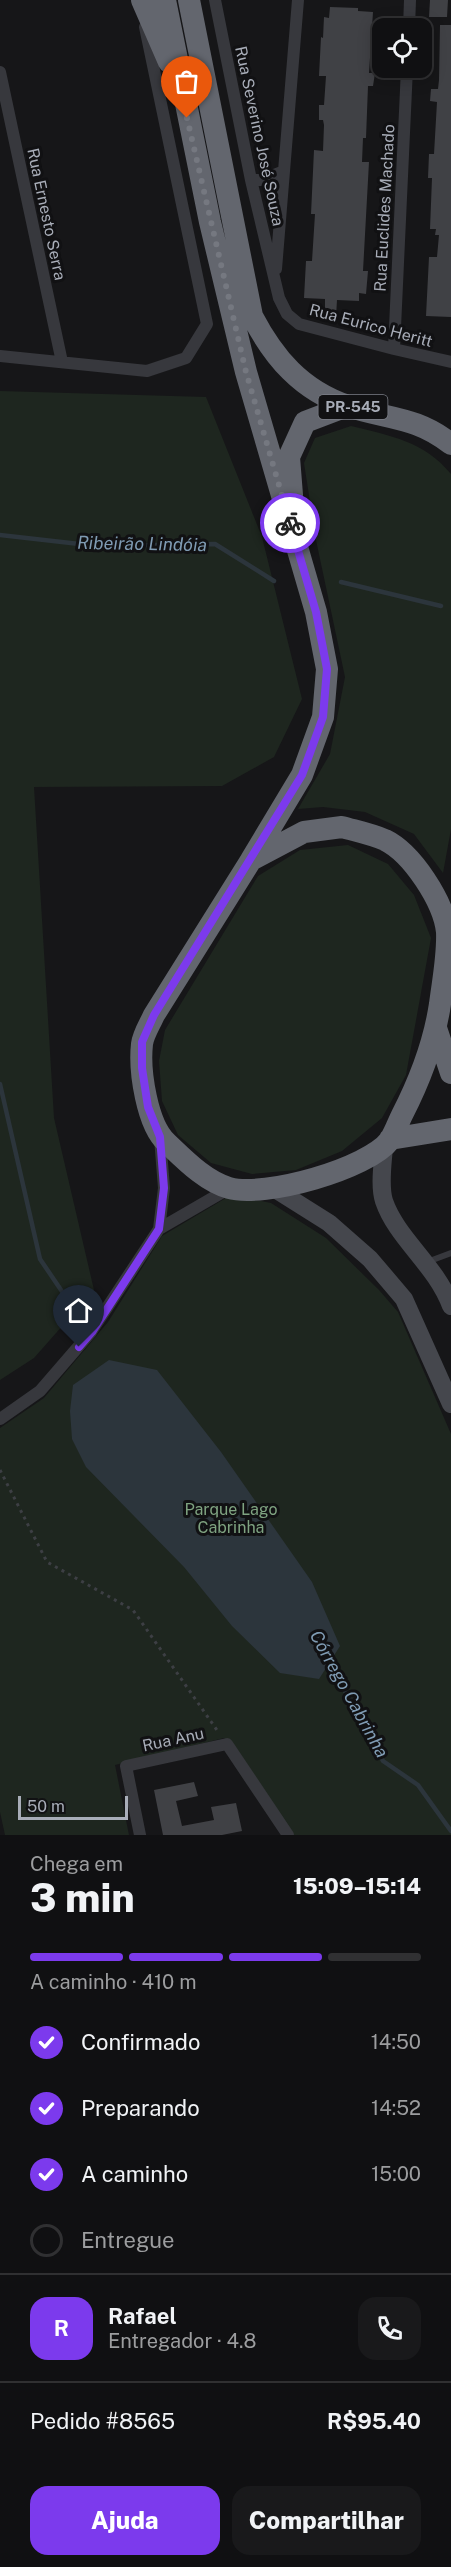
<!DOCTYPE html>
<html lang="pt">
<meta charset="utf-8">
<style>
:root{--surface:#101012;--page:#19191b;--text:#f1f3f6;--muted:#9c9d9f;--line:#303032;--accent:#7c3aed}
body{margin:0;font-family:"Public Sans",sans-serif;background:var(--page);color:var(--text);height:100vh;display:flex;flex-direction:column;font-size:22px;white-space:nowrap}
*{box-sizing:border-box;margin:0}
p{font-size:20px;color:var(--muted)}
.icon{flex:none;width:33px;height:33px;fill:none;stroke:currentColor;stroke-width:2;stroke-linecap:round;stroke-linejoin:round}
.map{position:relative;height:1835px;overflow:hidden}
.sheet{display:flex;flex-direction:column;background:var(--surface);flex:1}
.sheet>*{flex:none}
.tools{position:absolute;left:372px;top:18px;display:grid;gap:12px}
.tools a{display:grid;place-items:center;width:60px;height:60px;border-radius:12px;background:var(--surface);box-shadow:0 3px 15px #0003,0 0 0 2px var(--line);font-size:30px}
.scale{position:absolute;left:18px;bottom:15px;width:110px;box-sizing:border-box;padding-left:6px;border:3px solid #a8adb8;border-top:0;font-size:16px;line-height:21px;white-space:nowrap;color:#a8adb8;-webkit-text-stroke:4px #111113;paint-order:stroke}
.pin{position:absolute;display:grid;place-items:center;width:51px;height:51px;color:#fff;margin:-62px -26px;border-radius:50% 50% 50% 0;rotate:-45deg;box-shadow:0 0 6px #0007}
.pin .icon{rotate:45deg}
.courier{position:absolute;display:grid;place-items:center;width:60px;height:60px;margin:-30px;border:4px solid #7c3aed;border-radius:50%;background:#fff;color:#222;box-shadow:0 2px 8px #0007}
.head em{font-style:normal;font-weight:800}
.head div{display:flex;flex-direction:column-reverse}
.head{display:flex;align-items:center;justify-content:space-between;height:102px;padding:0 30px}
h1{font-size:39px;font-weight:800;line-height:45px}
.bar{display:grid;grid-template-columns:repeat(4,1fr);gap:9px 6px;align-content:center;height:72px;padding:0 30px}
.bar i{height:8px;border-radius:4px;background:var(--line)}
.bar .current{background:var(--accent)}
.bar p{grid-column:span 4}
.line{display:flex;align-items:center;gap:15px;padding:0 30px;border-top:2px solid var(--line)}
.line div{flex:1}
.round{display:grid;place-items:center;flex:none;width:63px;height:63px;border-radius:18px;background:var(--page)}
ol{padding:0 30px;list-style:none}
li{display:flex;align-items:center;gap:18px;height:66px}
li p{margin-inline-start:auto}
li .icon{padding:6px;border-radius:50%;background:var(--accent);color:#fff;stroke-width:4}
li:last-child{color:var(--muted)}
li i{width:33px;height:33px;border:3px solid var(--line);border-radius:50%}
.button{display:flex;gap:12px;margin-top:auto;padding:12px 30px}
.button a{flex:1;height:69px;border-radius:18px;background:var(--accent);color:#fff;font-size:24px;font-weight:800;line-height:69px;text-align:center}
.button a+a{background:var(--page);color:var(--text)}
.map>svg:first-child{display:block}
</style>
<div class="map">
<svg width="451" height="1835" viewBox="0 0 451 1835">
<rect width="100%" height="100%" fill="#161618"/>
<path fill="#1e261f" d="M0 391 206 397 262 537 302 699 274 757 222 786 34 787 54 1118 94 1290 34 1358 0 1380Z
M351 426C391 436 424 441 451 474V829L443 873 414 834 365 812 323 807 298 809 330 754 345 677 316 540 304 463 315 438Z
M348 845 388 864 414 895 431 938 406 1075 382 1118 342 1151 296 1170 252 1174 211 1163 178 1135 162 1101 159 1061 165 1030 258 876 300 850Z
M231 1195 271 1203 326 1238 379 1290 398 1312 451 1434V1835H294L235 1746 224 1738 115 1765 129 1835H5L0 1812V1428L44 1398 108 1322 162 1236Z"/>
<path fill="#2c353c" d="M109 1360 157 1370 221 1452 312 1582 340 1646 319 1679 280 1673 232 1626 184 1567 86 1467 72 1439 70 1411 73 1385Z"/>
<g fill="none" stroke-linecap="round" stroke-linejoin="round">
<path stroke="#2c353c" stroke-width="4.5" d="M0 535 97 546 215 544 274 581
M341 582 441 606
M0 1084 40 1259 82 1321
M328 1657 333 1672 360 1715 383 1761 418 1785 451 1831"/>
</g>
<path fill="#404145" d="M430 0H448L447 17H429Z
M330 7 358 8V11L373 12 369 73H375L373 86H368L366 138H363L362 162H369L363 271H368L366 294 359 293V301L337 300 336 317 325 315V299L304 298 306 261H312L315 214H311L314 150 323 151 324 125 323 120H319V105H324L326 76H319L321 37 323 38 324 17 329 18Z
M440 25H451V317L426 316 429 257H437L439 235H435L436 229H430L432 178H428L429 154H434L437 102 430 101 431 89H438L439 80Z
M194 1782 198 1796 176 1801 182 1826 214 1820 211 1807 236 1803 242 1831 222 1835H163L154 1790Z"/>
<g fill="none" stroke-linecap="round" stroke-linejoin="round">
<path stroke="#3d3f44" stroke-width="3" stroke-dasharray="3 4.5" stroke-linecap="butt" d="M0 1470 47 1562 133 1610 219 1733"/>
<path stroke="#37383d" stroke-width="6" d="M427 1262 451 1253"/>
<path stroke="#37383d" stroke-width="12" d="M215 0 251 180 279 298 287 314 299 324 394 349 451 362
M409 28 410 0
M0 72 62 362
M251 180H261L284 171
M276 269 298 0
M394 349 407 68
M0 356 147 371 186 358 207 324 145 27
M159 1229 164 1188 160 1138
M0 1419 40 1391 91 1332 159 1229 228 1189
M140 1835 126 1766 227 1744 288 1835"/>
<path stroke="#45474d" stroke-width="18" d="M384 1146C383 1163 379 1185 384 1201 397 1239 436 1265 451 1306
M275 1189 329 1223 370 1259 404 1299 451 1404"/>
<path stroke="#63666e" stroke-width="22" d="M142 0 169 62
M165 0 210 222 246 372 316 612 327 669 323 717 302 775 251 860
M189 0 252 316C274 358 301 390 348 406 386 419 416 416 451 444
M292 495 289 457 305 422 347 406
M342 827C356 831 371 834 385 840 412 853 444 902 447 932 448 956 443 980 440 1004 434 1044 420 1080 402 1115 398 1123 395 1132 390 1140 368 1169 264 1198 229 1188 205 1181 185 1160 167 1143 147 1125 139 1071 142 1044 143 1035 150 1024 154 1015L251 860 304 832Z
M436 1028 451 1073
M390 1139 451 1129"/>
</g>
<g fill="none" stroke-linecap="round" stroke-linejoin="round">
<path stroke="#757880" stroke-width="6" stroke-dasharray="0 10.8" d="M187 118 246 372 290 523"/>
<path stroke="#7c3aed" stroke-width="8" d="M79 1347 92 1332 159 1229 164 1188 160 1137 148 1107 142 1068V1042L154 1015 302 775 323 717 327 669 316 612 290 523"/>
</g>
<g text-anchor="middle" stroke-width="6" stroke-linejoin="round" paint-order="stroke">
<rect fill="#111113" stroke="#7b7e86" stroke-width="1.5" x="318.5" y="395" width="69" height="24" rx="4.5"/>
<g font-size="15" font-weight="bold" fill="#a8adb8">
<text x="353" y="412">PR-545</text>
</g>
<g font-size="16" fill="#a8adb8" stroke="#111113">
<text transform="translate(260 136) rotate(78)" y="6">Rua Severino José Souza</text>
<text transform="translate(384 208) rotate(-87)" y="6">Rua Euclides Machado</text>
<text transform="translate(47 214) rotate(78)" y="6">Rua Ernesto Serra</text>
<text transform="translate(371 325) rotate(15)" y="6">Rua Eurico Heritt</text>
<text transform="translate(173 1739) rotate(-12)" y="6">Rua Anu</text>
</g>
<g font-size="16" fill="#7fa381" stroke="#111113">
<text x="231" y="1515">Parque Lago<tspan x="231" dy="18">Cabrinha</tspan></text>
</g>
<g font-size="18" font-style="italic" fill="#7f9bb3" stroke="#111113">
<text transform="translate(142 544) rotate(1)" y="6">Ribeirão Lindóia</text>
<text transform="translate(349 1694) rotate(61)" y="6">Córrego Cabrinha</text>
</g>
</g>
</svg>
<div class="tools">
<a><svg class="icon" aria-label="locate" viewBox="0 0 24 24"><circle cx="12" cy="12" r="6"/><path d="M12 2v4M12 18v4M2 12h4M18 12h4"/></svg></a>
</div>
<div class="scale">50 m</div>
<div class="pin" style="left:187px;top:118px;background:#ea580c"><svg class="icon" aria-label="bag" viewBox="0 0 24 24"><path d="M5 8h14l-1 12H6zM9 8a3 3 0 0 1 6 0"/></svg></div>
<div class="pin" style="left:79px;top:1347px;background:#1f2937"><svg class="icon" aria-label="home" viewBox="0 0 24 24"><path d="M3 11l9-7 9 7M6 9v11h12V9"/></svg></div>
<div class="courier" style="left:290px;top:523px"><svg class="icon" aria-label="bike" viewBox="0 0 24 24"><circle cx="6" cy="16" r="4"/><circle cx="18" cy="16" r="4"/><path d="M6 16l4-8h5l3 8M10 8l3 8H6M13 5h3"/></svg></div>
</div>
<section class="sheet">
<div class="head"><div><h1>3 min</h1><p>Chega em</p></div><em>15:09–15:14</em></div>
<div class="bar"><i class="current"></i><i class="current"></i><i class="current"></i><i></i><p>A caminho · 410 m</p></div>
<ol>
<li><svg class="icon" aria-label="check" viewBox="0 0 24 24"><path d="M5 12l5 5 9-10"/></svg>Confirmado<p>14:50</p></li>
<li><svg class="icon" aria-label="check" viewBox="0 0 24 24"><path d="M5 12l5 5 9-10"/></svg>Preparando<p>14:52</p></li>
<li><svg class="icon" aria-label="check" viewBox="0 0 24 24"><path d="M5 12l5 5 9-10"/></svg>A caminho<p>15:00</p></li>
<li><i></i>Entregue</li>
</ol>
<div class="line" style="height:108px"><b class="round" style="background:var(--accent);color:#fff">R</b><div><b>Rafael</b><p>Entregador · 4.8</p></div><a class="round"><svg class="icon" aria-label="phone" viewBox="0 0 24 24"><path d="M5 4h4l2 5-3 2q2 4 5 5l2-3 5 2v4C11 20 4 13 5 4z"/></svg></a></div>
<div class="line" style="height:78px"><div>Pedido #8565</div><b>R$95.40</b></div>
<div class="button"><a>Ajuda</a><a>Compartilhar</a></div>
</section>
